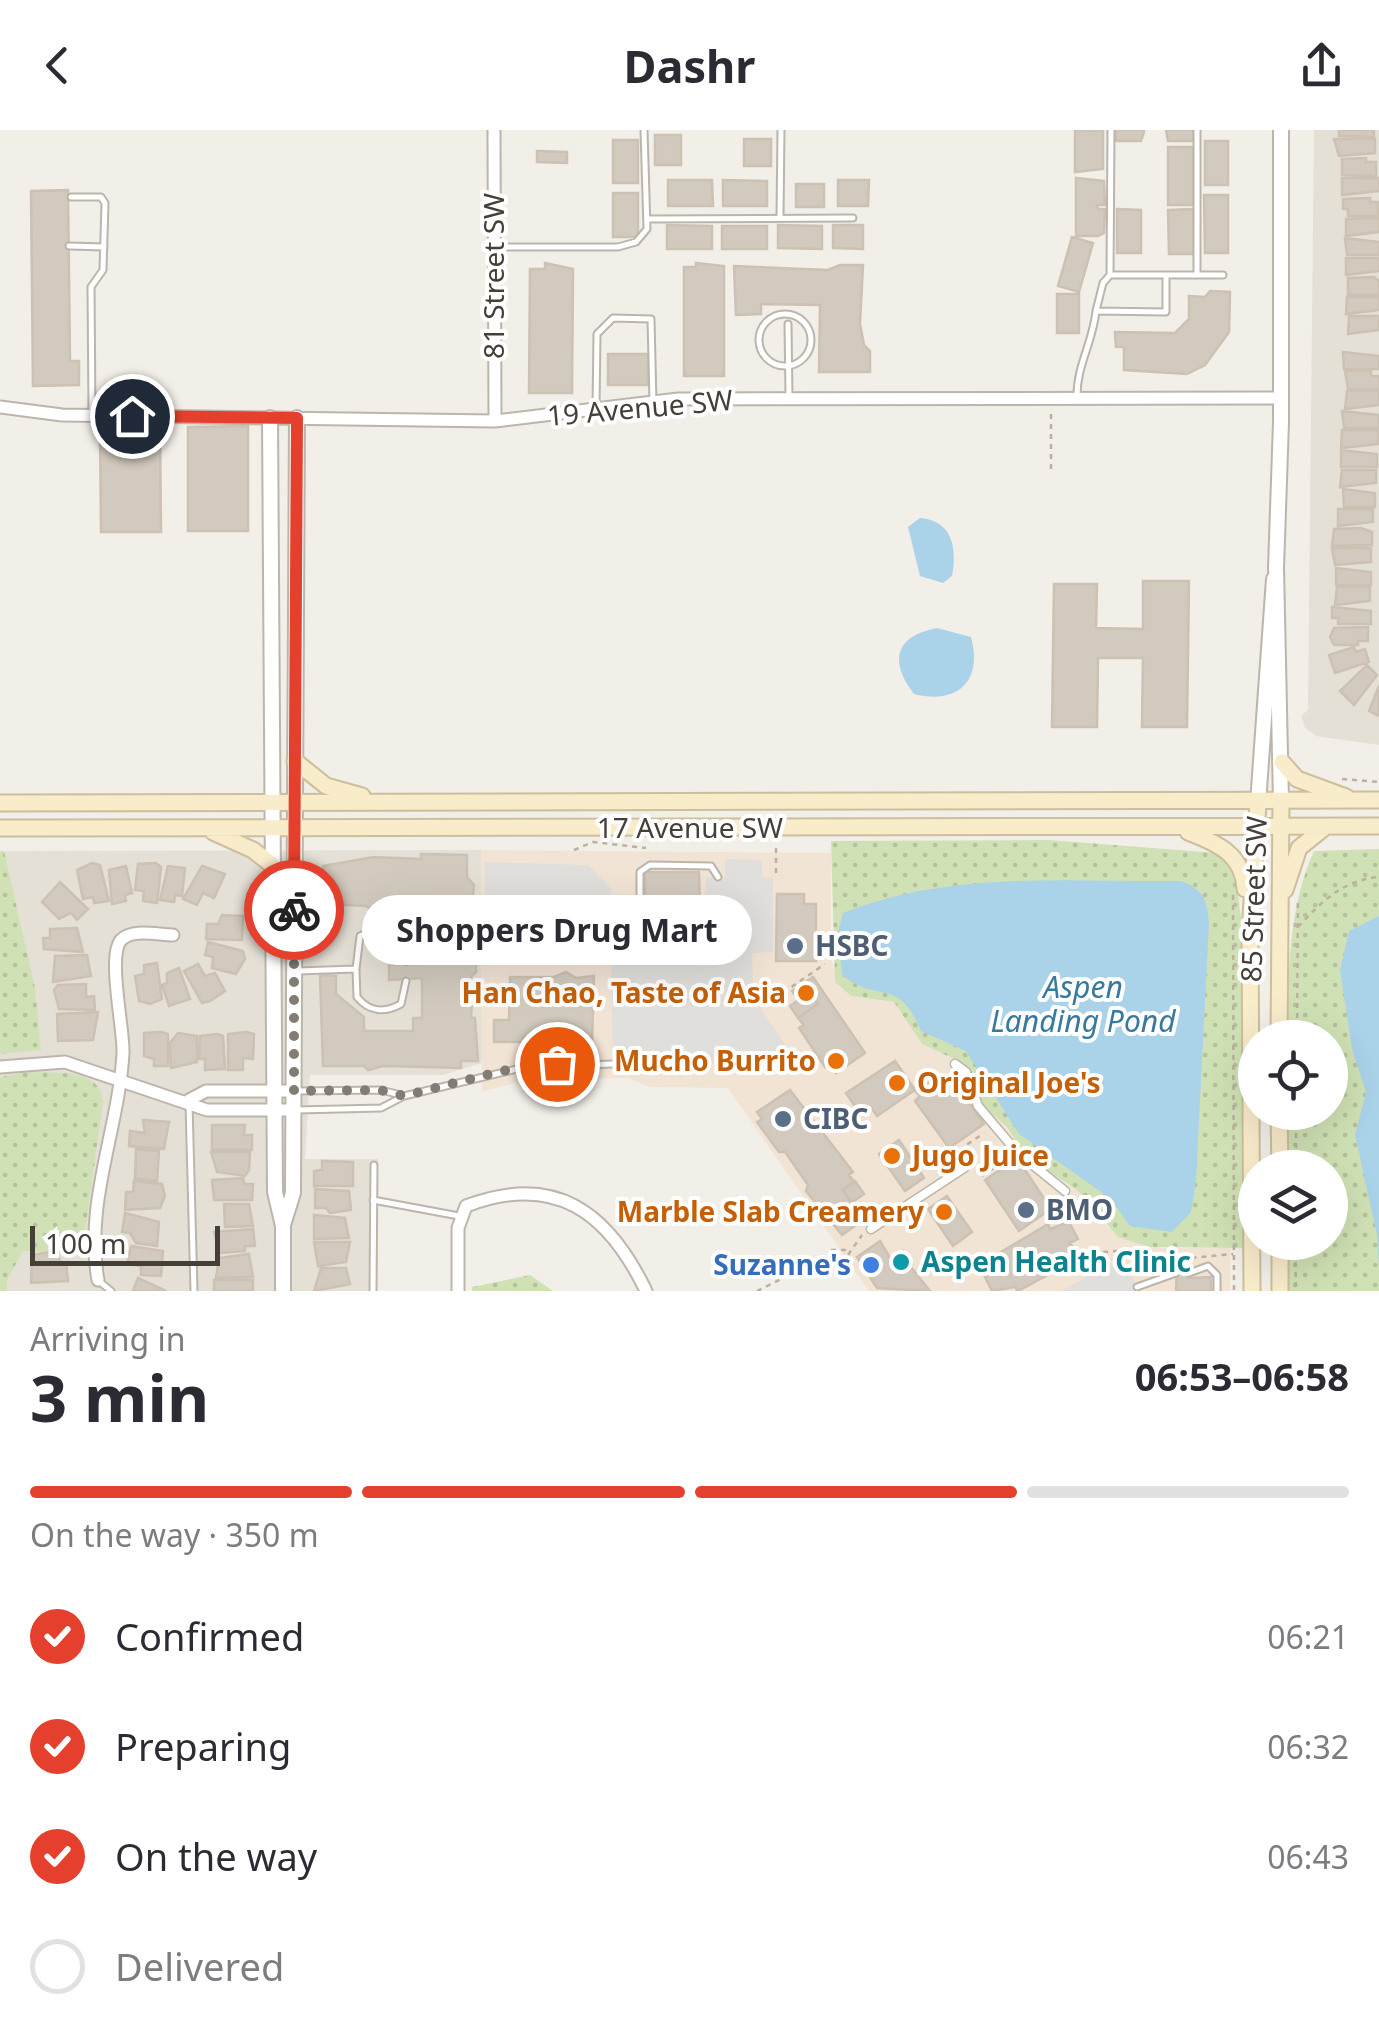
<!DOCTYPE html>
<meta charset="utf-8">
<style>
:root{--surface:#fff;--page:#f2f2f3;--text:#2b2b33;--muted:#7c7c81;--line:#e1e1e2;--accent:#e4402d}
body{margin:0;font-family:"Noto Sans",sans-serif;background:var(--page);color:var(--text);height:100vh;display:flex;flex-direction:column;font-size:38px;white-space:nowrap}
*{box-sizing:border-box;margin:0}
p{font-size:32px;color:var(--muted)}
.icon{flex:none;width:55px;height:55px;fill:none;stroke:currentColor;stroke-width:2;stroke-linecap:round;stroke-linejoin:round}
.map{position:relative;height:1161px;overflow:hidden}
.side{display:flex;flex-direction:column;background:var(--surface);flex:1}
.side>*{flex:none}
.fabs{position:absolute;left:1238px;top:890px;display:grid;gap:20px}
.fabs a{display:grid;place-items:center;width:110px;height:110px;border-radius:50%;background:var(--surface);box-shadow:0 10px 40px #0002;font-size:50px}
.scale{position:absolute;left:30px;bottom:25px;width:190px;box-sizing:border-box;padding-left:10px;border:5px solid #453f37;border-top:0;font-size:28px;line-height:35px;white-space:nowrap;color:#453f37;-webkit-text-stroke:8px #fff;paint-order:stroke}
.pin{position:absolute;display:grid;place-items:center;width:85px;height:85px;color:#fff;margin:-42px;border:5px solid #fff;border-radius:50%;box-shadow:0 2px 10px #0007}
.courier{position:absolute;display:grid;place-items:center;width:100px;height:100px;margin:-50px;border:8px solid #e4402d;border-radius:50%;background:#fff;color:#222;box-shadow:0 2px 12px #0007}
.bubble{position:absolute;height:70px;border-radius:35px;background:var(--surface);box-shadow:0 10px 40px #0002;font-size:32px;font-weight:700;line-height:70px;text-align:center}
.headline em{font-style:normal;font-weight:700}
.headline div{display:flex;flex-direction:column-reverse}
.headline{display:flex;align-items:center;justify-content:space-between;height:170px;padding:0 30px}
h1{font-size:65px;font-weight:700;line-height:75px}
.bar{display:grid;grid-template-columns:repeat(4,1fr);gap:15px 10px;align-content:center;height:120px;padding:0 30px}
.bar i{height:12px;border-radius:8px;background:var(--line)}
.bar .current{background:var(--accent)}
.bar p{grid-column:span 4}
ol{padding:0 30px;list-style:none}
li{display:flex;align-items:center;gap:30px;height:110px}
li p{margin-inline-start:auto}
li .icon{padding:10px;border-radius:50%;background:var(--accent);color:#fff;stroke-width:4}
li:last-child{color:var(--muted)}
li i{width:55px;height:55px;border:5px solid var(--line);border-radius:50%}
header{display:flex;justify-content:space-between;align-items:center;height:130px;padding:0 30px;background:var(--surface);font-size:45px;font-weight:700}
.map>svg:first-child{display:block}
</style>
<header><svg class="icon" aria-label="back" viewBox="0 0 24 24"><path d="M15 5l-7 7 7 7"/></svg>Dashr<svg class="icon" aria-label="share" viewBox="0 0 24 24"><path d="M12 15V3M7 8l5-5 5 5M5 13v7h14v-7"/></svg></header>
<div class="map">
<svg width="1379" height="1161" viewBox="0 0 1379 1161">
<defs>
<pattern id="park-dots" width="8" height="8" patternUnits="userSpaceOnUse" patternTransform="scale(2.5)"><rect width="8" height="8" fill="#d0e2b5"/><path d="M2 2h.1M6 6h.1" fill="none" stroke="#b4c39c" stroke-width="1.8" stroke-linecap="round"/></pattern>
</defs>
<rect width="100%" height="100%" fill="#f2eee8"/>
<path fill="#e5e0d6" d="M1314 0H1379V615L1316 606 1305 598 1301 586 1308 580Z
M481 720 482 933 443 945H310L305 1029H378L377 1161H0V721Z"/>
<path fill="#f2e4d5" d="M481 720 831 723V828L839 857 856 867 894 872 922 914 963 933 982 975 1002 991 1019 1017 1040 1038 1078 1061 1109 1099 1161 1118H1230V1161H869L728 958 650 957 627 948 535 949 482 961Z"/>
<path fill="url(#park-dots)" d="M1049 710 1218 723 1235 740 1244 812 1243 1118 1149 1117 1118 1107 1078 1061 1025 1025 1006 996 982 975 963 933 922 914 894 872 851 866 835 852 831 711Z
M1379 719V1161H1289L1288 1113 1330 1112V1038L1288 1037V983L1330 982V908H1288C1288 846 1288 778 1314 721Z
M0 721H4L35 858 41 920 0 924Z
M29 942C54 943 102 938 103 972L82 1124 23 1121 7 1150V1161H0V947Z
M530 1145 553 1161H472V1157Z"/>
<path fill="#e1dfdc" d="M725 729 762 730V747L773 748V822L752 823 753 867 797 932 613 934 611 823 484 822 485 732 588 735 611 758 612 822 639 823V800L646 799V783H705L706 747H725Z
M1109 1135 1130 1143 1140 1161H1061Z"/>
<path fill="#aad2e9" d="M920 388C953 391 957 418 952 446L943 453 920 446 908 397Z
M937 498 971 507C983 551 958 575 914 564 888 530 896 506 937 498Z
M1181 751C1204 760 1207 769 1209 793L1196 1051 1191 1082 1172 1102 1130 1096 1111 1069 1019 1004 966 921 921 901C898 845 879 875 842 845L838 802 843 783C950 740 1068 752 1181 751Z
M1379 786V1137L1377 1105 1355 1005 1366 962 1352 919 1340 840 1349 801Z"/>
<path fill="#d2cabe" stroke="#ccc1b2" stroke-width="2.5" d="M1075 0 1103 1V39L1075 42Z
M1116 0H1144V2L1141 11H1116Z
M1166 0H1193V11H1168Z
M1339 0H1374V7L1339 6Z
M655 5H681V35H655Z
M744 9H771V36H744Z
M1334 9H1375V23L1339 26Z
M613 10H638V53H613Z
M1205 11H1228V55H1205Z
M1168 17H1193V75H1168Z
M537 21 567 22V33L537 32Z
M1366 28V32H1376V46L1342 45V29Z
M1076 48 1104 51 1105 75H1097L1098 79H1105L1104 103 1098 106H1076Z
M1342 48H1379V61L1342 65Z
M668 50H712L713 76H668Z
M723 50 767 51V76H723Z
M838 50H869L868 76H838Z
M796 54H824V77H796Z
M68 60 70 231H79V255L33 256 31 61Z
M613 63H638V107H613Z
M1204 65H1228V123H1205Z
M1370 68V72H1378V86H1348V79H1343V69Z
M1117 79 1141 80V123H1117Z
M1193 79 1194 124H1169L1168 80Z
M1379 88V102L1346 106V89Z
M667 95 712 96V119H667Z
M778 95 822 96V119L778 118Z
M833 95H863V119L833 118Z
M722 96H767V119H722Z
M1072 107 1093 113 1079 162 1058 156Z
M1345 108 1379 112V125H1347Z
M1346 128H1379V141L1346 145Z
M545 133 573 139 572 263H529L530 139H545Z
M696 133 724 136V246H684V137H696Z
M840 135H863L860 194 864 215 870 221V242H819L820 175 761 174V184L736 185 734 136 828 140Z
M1374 147 1379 151V165H1348V148Z
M1210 161 1230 162 1229 202 1205 235 1187 244 1124 240V217H1116L1115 202 1175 203 1189 189V166L1205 167Z
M1057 164H1079V203H1057Z
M1347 167H1379V180L1346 184Z
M1349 186H1379V200L1348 204Z
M1343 222 1379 226V239H1344Z
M608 224H648V255H608Z
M1345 241H1371V246H1379V259H1348Z
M1347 261H1379V275L1345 279Z
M1342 281 1379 285V298H1344Z
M248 296V401H188V297Z
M100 298H160L161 402H101Z
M1342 300H1378V314L1341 318Z
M1341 320 1377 324V337H1341Z
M1342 340H1376V353L1340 357Z
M1343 359 1375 363V377H1344Z
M1338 379H1373V392L1338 396Z
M1361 398 1372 402V415L1332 416 1334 399Z
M1332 418H1371V432L1335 435Z
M1336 438 1371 442V455H1336Z
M1143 451H1189L1187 597H1142L1143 528H1098L1097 597H1052L1054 454H1097L1096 498 1143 499Z
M1337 457H1370V471L1335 475Z
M1332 477 1371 481V494H1338V488H1332Z
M1368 497V511H1358V515H1334L1330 507 1334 498Z
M1354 517 1356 522 1365 519 1369 532 1335 543 1329 525Z
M1367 535 1377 545 1354 575 1340 561Z
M1379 556V586L1369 581Z
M421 724 467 725V747L474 755 469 808 476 814V842L469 849V861H473L471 887 475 888 478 931H461V938L383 936 368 940 364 936H323L320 845 336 846V864L364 887V901H413V888H422V848L389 850V835L428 834 429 781V769H423V776L395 781V786H381L366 776 323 774V736L373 727 421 729Z
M92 733 100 735 109 771 94 773 93 767 83 769 77 740Z
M156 733 161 737 157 773 143 771 144 761 135 760 138 734Z
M126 736 132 763 125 765 126 771 112 774 109 740Z
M168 736 185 738 182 766 175 765 174 772 160 770Z
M202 736 225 744 214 768 203 763 197 775 183 769Z
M645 742H699L700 779 632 777V768H645Z
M60 752 88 779 77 790 71 783 59 789 42 772Z
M777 764H804V774H816V831H776Z
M222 785 243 786 242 810 206 809 207 794H218Z
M50 799 77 798 83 822 44 819 43 808H50Z
M208 812 243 821 245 829 236 844 212 838 213 827 205 825Z
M87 825 91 846 53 852 55 826Z
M157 833 162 869 150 874 139 871 135 846 144 844V835Z
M198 834 205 846 215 843 225 861 210 871 202 873 184 841Z
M179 838 190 869 169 876 162 855 167 853V843Z
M566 842 576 848 594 846 592 912H494V890H509L510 847H554Z
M813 847 865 923 836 943 830 934 825 937 799 898 804 895 798 888 818 874 810 862 799 871 792 861Z
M86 854V867L94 866 95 880 59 879 54 860 58 855Z
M810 862 818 874 798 888 790 876Z
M98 882 93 910 58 911 57 884Z
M161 902 168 904V936H154V929L144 926V903Z
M246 902 254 904 253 929 243 928V940H228V904Z
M178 903 197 906V932L171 938 170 913Z
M217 904 223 906 225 939 205 940V929H199L200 906Z
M895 931 915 960 877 986 871 977 861 985 846 963Z
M950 945 984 994 949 1018 915 971 920 966 916 962 935 948 939 953Z
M790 960 853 1042 849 1045 854 1052 843 1060 865 1089 842 1105 806 1061 808 1055 785 1022H779L757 992 762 989 757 982Z
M143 990 169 992 164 1019 129 1016 130 1001 145 1003Z
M212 995H245L244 1005H252V1020H212Z
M899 1010 924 1048 905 1061 879 1024Z
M136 1019 159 1021 157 1051 135 1049Z
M211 1022H250L249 1040 245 1046 217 1042Z
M1017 1028 1051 1079 1019 1101 985 1050Z
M322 1031 353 1032V1056H314V1041L322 1040Z
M243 1048 244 1054H253L252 1070H214L212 1050Z
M134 1051 162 1054 165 1066 160 1078 125 1080 126 1062H133Z
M855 1051 864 1064 851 1073 843 1060Z
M315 1059 349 1061 351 1080 330 1083 326 1078H315Z
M947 1066 972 1102 953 1116 928 1079Z
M224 1074H249L253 1096 225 1097Z
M125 1083 159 1092 157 1116 136 1113 130 1103 122 1102Z
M314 1085 345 1088 349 1108 314 1109Z
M1069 1092 1078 1109 1070 1113 1079 1128 1018 1161 1015 1157 992 1161 985 1147 993 1143 986 1131 1048 1094 1050 1099Z
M253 1099 255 1116H245V1121L220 1123 214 1102Z
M880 1111 899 1143 910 1136 930 1161 877 1158 857 1127Z
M314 1112H350L346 1132 318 1136Z
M131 1116 163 1121 161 1146 141 1145V1136L127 1134Z
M56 1121 61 1133 66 1132 68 1151 31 1153 32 1125Z
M903 1121 912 1134 899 1143 890 1130Z
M249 1124 253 1147 216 1148 219 1128Z
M1177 1135H1188V1148L1211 1147V1161H1176Z
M321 1138H346L350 1154 314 1161Z
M138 1148 166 1161H133Z
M214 1150H253V1161H214Z"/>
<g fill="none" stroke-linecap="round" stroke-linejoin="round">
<defs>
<path id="service" d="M71 67H101L105 73 103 140 91 157 92 283
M780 87 781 0
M647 89 853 88
M69 116 104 117
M497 117H618L636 112 647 99 644 0
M1110 145 1111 0
M1166 145H1197V0
M1197 145H1223
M759 210a26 26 0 1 1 52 0a26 26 0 1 1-52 0Z
M788 194 789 266
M1077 265C1077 235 1093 212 1096 181L1166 182V145H1110L1103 153 1096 181
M596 278 597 204 613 188 651 189 653 273
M640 768V742L650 735 711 736 718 747
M639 800 640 777
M356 840 357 867C369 882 385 883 401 874L406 851
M297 841 356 839 360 806 382 795C403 801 406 811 406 832
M298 961 381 960 401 965
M189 974 194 1161
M297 980 381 978 404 966 525 937 613 934
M373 1070 459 1086
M1189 1143 1208 1136 1217 1145V1161
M100 1152 111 1161
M1137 1157 1176 1143
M373 1161 374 1035"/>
<path id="pedestrian" d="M955 934 966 942 978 976 1017 1022 1065 1061
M871 1099 964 1038"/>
<path id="minor" d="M494 0 495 291
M0 277 62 285 495 291 678 269 1281 268
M0 937 65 932 207 980H294
M189 970 206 961H294
M98 1150C84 1074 119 998 123 923 124 899 107 826 121 810 132 798 158 805 173 805
M458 1161V1098L466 1076C555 1042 608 1082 646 1161"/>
<path id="tertiary" d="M270 288 275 1062 283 1096V1161
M1281 672 1276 438 1281 292V0
M1258 673 1274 449
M283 1095 293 1063 297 288"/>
<path id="secondary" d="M295 631 326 656 362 666
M1282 632 1297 649 1346 667
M0 673 1379 670
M0 698 1379 696
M213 702 253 720 272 735
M1188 702C1217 713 1243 724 1245 759
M1285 760 1299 718 1324 698
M1279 908 1281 672
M1279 982 1280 1038
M1280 1112V1161
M1252 1161 1250 802 1258 673"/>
</defs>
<use href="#service" stroke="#bcb5ab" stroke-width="9"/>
<use href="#pedestrian" stroke="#bcb5ab" stroke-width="11"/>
<use href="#minor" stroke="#bcb5ab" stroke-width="15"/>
<use href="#tertiary" stroke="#bcb5ab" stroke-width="18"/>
<use href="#secondary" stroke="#cdbe9c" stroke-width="19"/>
<path stroke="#bdb09e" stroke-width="2.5" stroke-dasharray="5 5" stroke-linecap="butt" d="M1051 339V280
M1342 649 1379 652
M776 718V748
M574 720 593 712 646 718
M1233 765 1234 1161
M1298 797C1321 772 1343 750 1379 747
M752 858H790L825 834
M1297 908 1298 769
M959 1020 984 1003
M1296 1038V982
M982 1046 1008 1028
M1295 1112 1296 1161
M1103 1122 1118 1121 1157 1131 1233 1124
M757 1161 814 1133 832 1129V1120H845L848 1125 862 1105"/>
<use href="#service" stroke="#fff" stroke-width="5"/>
<use href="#pedestrian" stroke="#fff" stroke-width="8"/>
<use href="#minor" stroke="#fff" stroke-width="11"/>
<use href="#tertiary" stroke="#fff" stroke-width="14"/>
<use href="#secondary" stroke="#f9eccb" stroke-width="15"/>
</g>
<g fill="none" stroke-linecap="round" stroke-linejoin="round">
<path stroke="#827c75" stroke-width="10" stroke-dasharray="0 18" d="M294 780V961L380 960 404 966 502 941 557 934"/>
<path stroke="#e4402d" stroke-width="12" d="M132 286 297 288 294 780"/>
</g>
<g fill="#5c6f8a" stroke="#fff" stroke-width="4">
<circle cx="795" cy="816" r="10"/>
<circle cx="783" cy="989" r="10"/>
<circle cx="1026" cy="1080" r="10"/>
</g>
<g fill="#e8710a" stroke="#fff" stroke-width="4">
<circle cx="806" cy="863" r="10"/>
<circle cx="836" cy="931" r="10"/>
<circle cx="897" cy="953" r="10"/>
<circle cx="892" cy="1026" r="10"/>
<circle cx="944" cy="1082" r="10"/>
</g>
<circle fill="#0f9aa8" stroke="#fff" stroke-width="4" cx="901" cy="1132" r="10"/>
<circle fill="#3f7fe0" stroke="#fff" stroke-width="4" cx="871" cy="1135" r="10"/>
<g text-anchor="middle" stroke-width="8" stroke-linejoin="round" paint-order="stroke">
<g font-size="28" fill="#453f37" stroke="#fff">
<text transform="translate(494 146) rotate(-90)" y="10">81 Street SW</text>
<text transform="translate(640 278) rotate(-5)" y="10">19 Avenue SW</text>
<text x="690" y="708">17 Avenue SW</text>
<text transform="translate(1254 769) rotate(-88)" y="10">85 Street SW</text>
</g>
<g font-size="28" font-weight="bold" fill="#4e5e75" stroke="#fff" text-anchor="start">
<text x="815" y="826">HSBC</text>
<text x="803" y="999">CIBC</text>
<text x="1046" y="1090">BMO</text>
</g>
<g font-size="28" font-weight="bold" fill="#c56008" stroke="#fff" text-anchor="end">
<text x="786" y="873">Han Chao, Taste of Asia</text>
<text x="816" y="941">Mucho Burrito</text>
<text x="917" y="963" text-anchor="start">Original Joe's</text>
<text x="912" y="1036" text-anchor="start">Jugo Juice</text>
<text x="924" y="1092">Marble Slab Creamery</text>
</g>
<g font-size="28" font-weight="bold" fill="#0d838f" stroke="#fff" text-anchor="start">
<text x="921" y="1142">Aspen Health Clinic</text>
</g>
<g font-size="28" font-weight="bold" fill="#366cbe" stroke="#fff" text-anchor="end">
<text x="851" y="1145">Suzanne's</text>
</g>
<g font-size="30" font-style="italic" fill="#39799e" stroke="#fff">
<text x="1083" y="868">Aspen<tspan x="1083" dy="34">Landing Pond</tspan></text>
</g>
</g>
</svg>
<div class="fabs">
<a><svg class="icon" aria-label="locate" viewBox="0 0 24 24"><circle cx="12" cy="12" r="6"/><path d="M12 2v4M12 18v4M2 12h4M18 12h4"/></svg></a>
<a><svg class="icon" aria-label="layers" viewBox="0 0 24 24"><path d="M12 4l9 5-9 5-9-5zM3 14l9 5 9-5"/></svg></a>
</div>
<div class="scale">100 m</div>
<div class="pin" style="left:557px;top:934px;background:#ea580c"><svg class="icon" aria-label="bag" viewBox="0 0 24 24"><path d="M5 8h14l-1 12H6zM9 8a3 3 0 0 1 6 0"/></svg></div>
<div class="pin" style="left:132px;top:286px;background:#1f2937"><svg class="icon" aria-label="home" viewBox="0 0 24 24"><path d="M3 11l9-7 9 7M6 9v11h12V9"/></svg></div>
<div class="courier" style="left:294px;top:780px"><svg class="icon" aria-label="bike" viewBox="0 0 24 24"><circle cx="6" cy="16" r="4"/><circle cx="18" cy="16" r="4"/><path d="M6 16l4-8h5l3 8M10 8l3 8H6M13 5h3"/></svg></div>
<div class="bubble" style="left:362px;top:765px;width:390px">Shoppers Drug Mart</div>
</div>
<section class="side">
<div class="headline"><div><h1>3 min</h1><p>Arriving in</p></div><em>06:53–06:58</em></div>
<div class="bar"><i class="current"></i><i class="current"></i><i class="current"></i><i></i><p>On the way · 350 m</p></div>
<ol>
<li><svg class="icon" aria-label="check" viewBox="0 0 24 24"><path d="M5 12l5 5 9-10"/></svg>Confirmed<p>06:21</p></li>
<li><svg class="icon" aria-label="check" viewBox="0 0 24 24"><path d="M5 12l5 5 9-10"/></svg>Preparing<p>06:32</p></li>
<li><svg class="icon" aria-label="check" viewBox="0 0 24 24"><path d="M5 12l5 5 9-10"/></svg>On the way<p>06:43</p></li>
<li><i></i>Delivered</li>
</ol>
</section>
